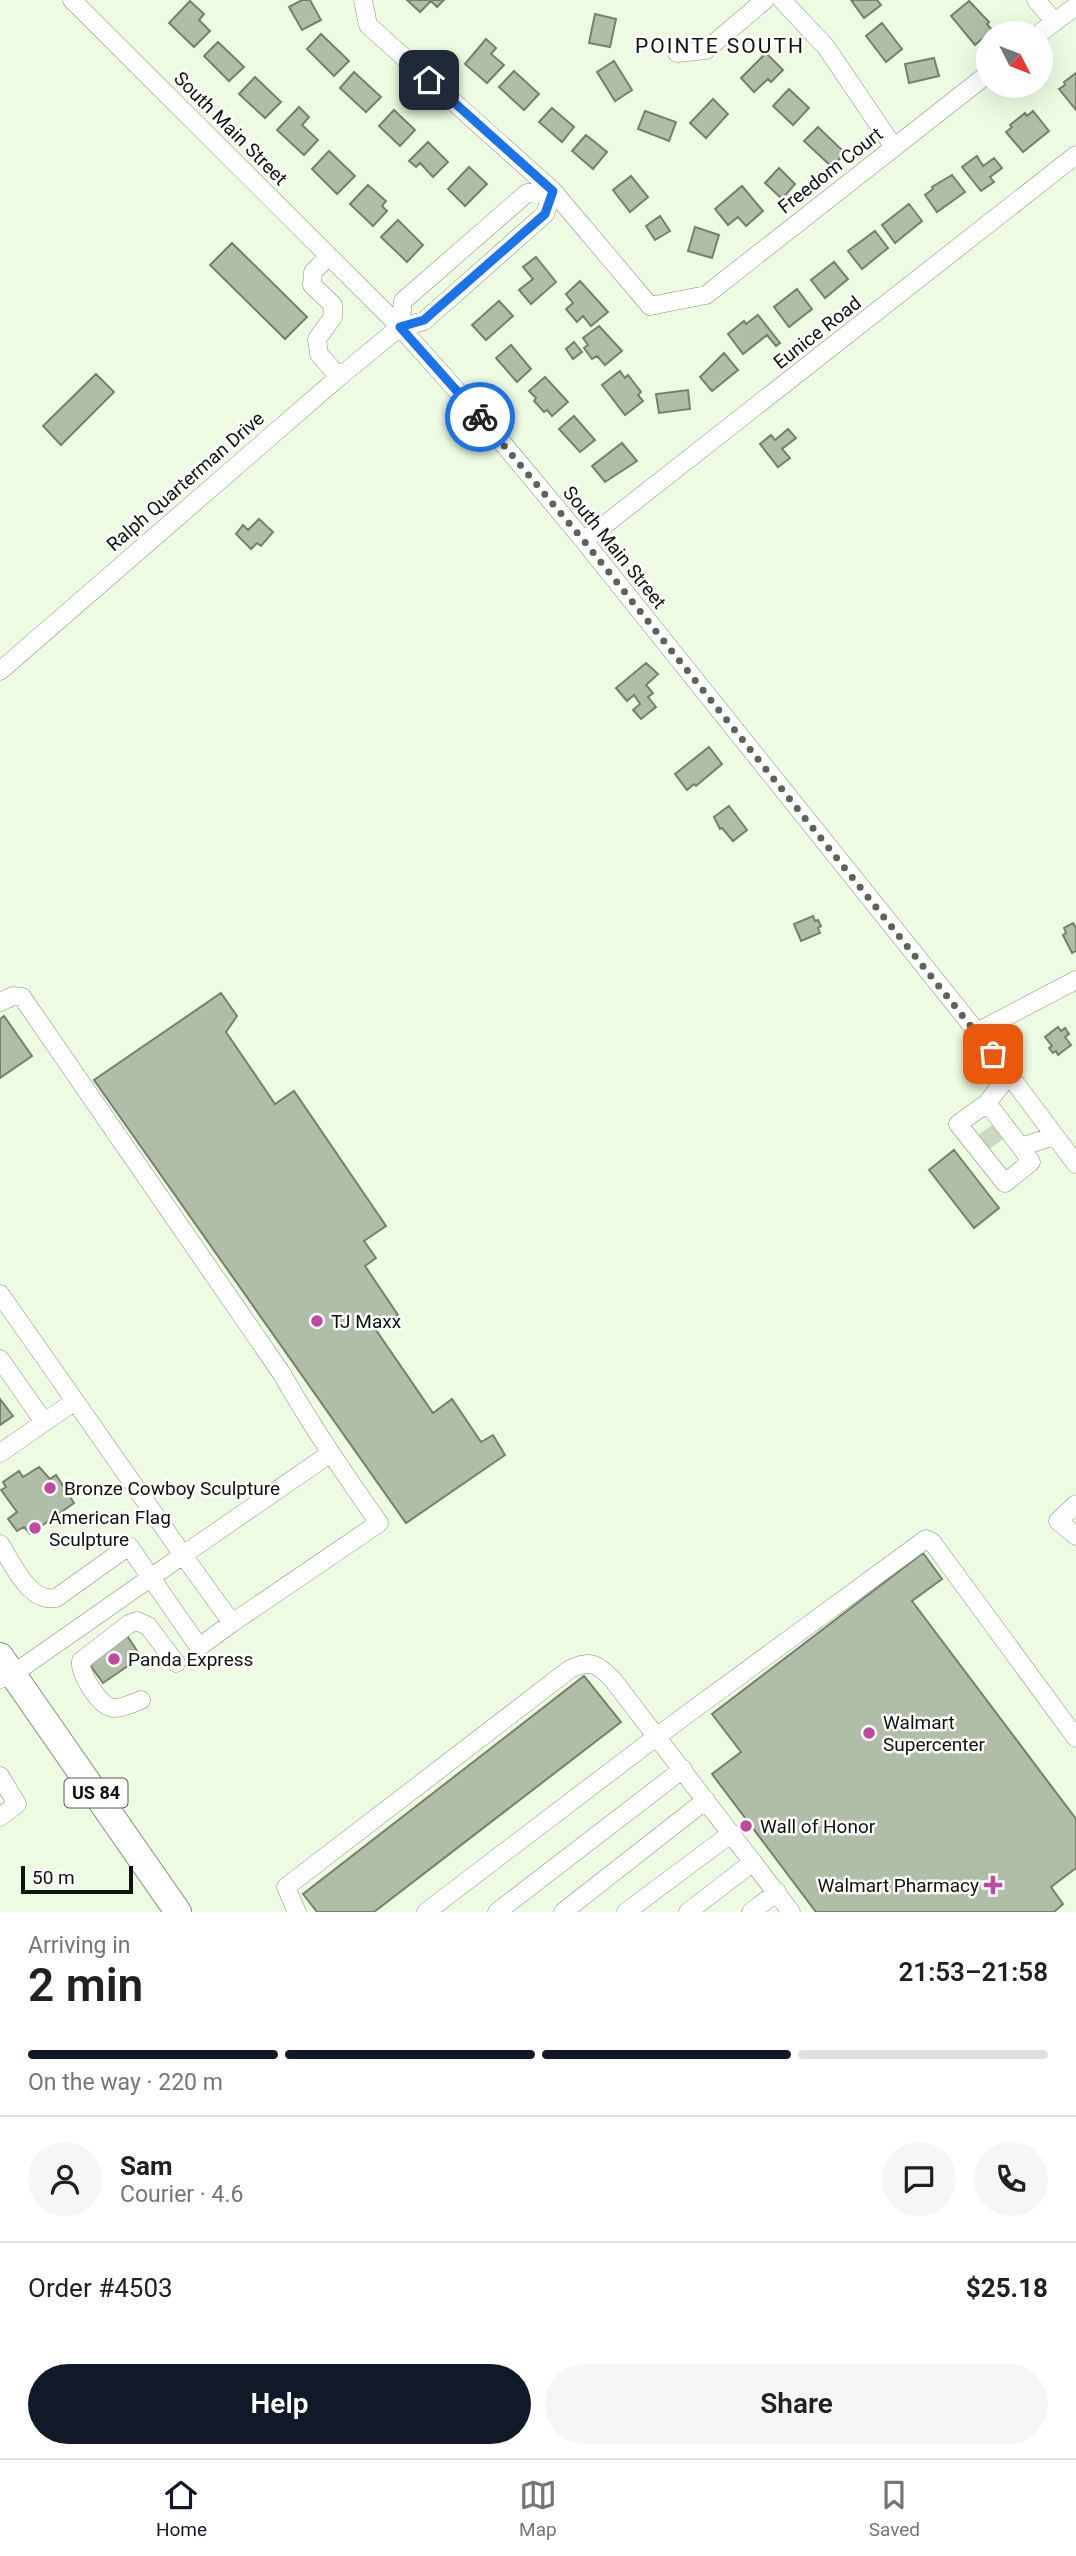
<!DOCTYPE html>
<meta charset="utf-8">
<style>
:root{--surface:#fff;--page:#f6f6f6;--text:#202124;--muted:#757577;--line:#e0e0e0;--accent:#111827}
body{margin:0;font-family:Roboto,sans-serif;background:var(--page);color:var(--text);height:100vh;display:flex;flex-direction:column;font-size:26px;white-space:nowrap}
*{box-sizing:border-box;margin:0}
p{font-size:23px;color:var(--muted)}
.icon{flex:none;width:38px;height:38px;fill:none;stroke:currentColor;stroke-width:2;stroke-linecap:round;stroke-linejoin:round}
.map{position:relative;height:1912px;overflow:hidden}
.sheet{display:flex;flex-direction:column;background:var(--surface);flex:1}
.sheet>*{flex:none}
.needle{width:46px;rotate:132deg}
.buttons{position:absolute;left:976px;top:21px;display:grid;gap:14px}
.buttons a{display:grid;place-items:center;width:77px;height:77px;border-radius:50%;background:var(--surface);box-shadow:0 7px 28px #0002;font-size:35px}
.scale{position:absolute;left:21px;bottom:18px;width:112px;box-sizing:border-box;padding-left:7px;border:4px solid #0d120a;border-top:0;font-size:19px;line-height:24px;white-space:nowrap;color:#0d120a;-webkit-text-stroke:5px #fff;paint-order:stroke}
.pin{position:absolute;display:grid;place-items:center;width:60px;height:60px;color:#fff;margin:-30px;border-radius:14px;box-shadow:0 4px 10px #0006}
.courier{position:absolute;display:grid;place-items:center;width:70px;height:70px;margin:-35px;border:5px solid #1a73e8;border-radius:50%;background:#fff;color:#222;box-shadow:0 2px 9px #0007}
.head em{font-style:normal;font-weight:600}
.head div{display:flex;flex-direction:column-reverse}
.head{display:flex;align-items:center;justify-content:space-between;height:119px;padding:0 28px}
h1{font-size:46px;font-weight:600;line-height:52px}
.bar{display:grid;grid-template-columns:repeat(4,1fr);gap:10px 7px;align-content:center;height:84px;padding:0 28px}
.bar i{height:9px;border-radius:5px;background:var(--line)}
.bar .on{background:var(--accent)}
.bar p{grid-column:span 4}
.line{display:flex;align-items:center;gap:18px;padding:0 28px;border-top:2px solid var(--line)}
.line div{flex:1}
.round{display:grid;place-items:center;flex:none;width:74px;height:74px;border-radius:37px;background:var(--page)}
.button{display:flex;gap:14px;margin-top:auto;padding:14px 28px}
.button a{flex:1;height:80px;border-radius:42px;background:var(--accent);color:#fff;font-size:28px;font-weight:600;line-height:80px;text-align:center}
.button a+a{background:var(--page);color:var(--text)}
.menu{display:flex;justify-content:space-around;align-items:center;height:98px;border-top:2px solid var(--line);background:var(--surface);font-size:19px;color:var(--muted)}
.menu a{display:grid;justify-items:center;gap:4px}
.menu .on{color:var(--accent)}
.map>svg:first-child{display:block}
</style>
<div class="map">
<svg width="1076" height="1912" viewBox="0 0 1076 1912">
<rect width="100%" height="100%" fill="#edfbe2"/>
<path fill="#b1bea7" stroke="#75816b" stroke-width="2" d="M302 0H310L321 20 302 30 289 7Z
M407 0H444L437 7 431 1 420 12Z
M851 0H877L881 5 864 18Z
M190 1 204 14 199 20 210 31 194 47 169 23Z
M969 1 989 22 987 24 992 30 975 45 951 16Z
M595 14 616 19 610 47 589 43Z
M882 23 902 49 886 62 866 36Z
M321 34 349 61 334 76 307 49Z
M486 39 496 48 491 54 504 65 487 83 465 64Z
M218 42 244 67 229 81 204 56Z
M766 53 783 70 771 82 768 79 754 92 741 78Z
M934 58 939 76 909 83 905 64Z
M614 61 632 90 615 101 597 72Z
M514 71 539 94 524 110 499 87Z
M354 72 381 97 366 112 340 88Z
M1076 73V110L1059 89 1065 85 1064 82Z
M255 77 281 102 265 118 239 94Z
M789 89 809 108 793 125 773 106Z
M713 99 728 114 706 138 690 123Z
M299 107 309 117 302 125 318 140 304 155 277 130Z
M552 108 574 127 562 142 539 122Z
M394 110 415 130 400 146 379 126Z
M645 111 676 122 669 141 638 129Z
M1033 111 1049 131 1023 152 1006 132 1012 127 1010 125 1025 113 1027 116Z
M818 127 845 153 832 167 804 141Z
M586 135 607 152 593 169 572 151Z
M428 142 448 162 433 177 420 163 416 167 409 161Z
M329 151 355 176 337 194 312 169Z
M977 156 983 166 994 158 1002 168 990 177 994 182 981 191 962 167Z
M469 167 487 184 465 206 448 189Z
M779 168 795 184 782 199 765 183Z
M952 175 965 192 937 212 925 195 933 189 932 187Z
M631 176 648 197 630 212 613 190Z
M368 185 386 201 382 206 387 211 373 226 350 204Z
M742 186 763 211 746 226 738 217 728 225 715 209Z
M909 204 922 221 895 243 882 225Z
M660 216 670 231 655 240 646 226Z
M398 220 423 245 407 262 381 237Z
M695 227 719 235 712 258 688 251Z
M875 231 888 248 862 269 848 251Z
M232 243 307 317 285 339 210 265Z
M536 257 556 282 531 304 519 290 533 279 523 267Z
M834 262 848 279 825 298 811 280Z
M580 281 608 312 591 326 583 316 577 322 566 309 573 303 566 294Z
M797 289 812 309 789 327 774 307Z
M499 301 513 316 486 340 472 325Z
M758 315 780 343 776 346 767 335 743 354 728 334 744 321 746 324Z
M599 326 622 351 605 365 597 356 592 359 584 348 588 345 583 338Z
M574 342 582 352 573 359 566 349Z
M511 345 531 369 517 382 496 358Z
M724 353 738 370 712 391 700 377Z
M620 371 625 378 628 375 641 392 638 395 643 401 625 415 602 385Z
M96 374 114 392 61 445 43 426Z
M545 377 568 402 552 416 547 410 544 412 534 401 536 398 529 391Z
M688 390 690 409 659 413 656 394Z
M574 416 595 440 580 452 559 429Z
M788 429 796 438 782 449 790 458 778 467 760 444 771 435 775 440Z
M622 443 637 461 605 482 592 466Z
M259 519 273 532 261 546 257 543 251 549 236 534 243 525 248 530Z
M646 663 658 674 646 685 653 693 648 697 656 707 641 719 633 710 640 704 634 695 627 701 616 688Z
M709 747 722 764 696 786 694 784 687 790 675 774Z
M729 806 747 830 733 841 722 828 720 829 714 817Z
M813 916 815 921 818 920 821 926 818 928 820 933 801 941 794 924Z
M1073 923 1076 928V951L1072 953 1063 935 1066 933 1064 928Z
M221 993 237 1016 226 1032 275 1104 294 1091 386 1226 364 1241 376 1258 365 1266 398 1315 376 1330 433 1413 452 1399 481 1442 493 1435 505 1455 406 1523 94 1080Z
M4 1016 32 1056 0 1078V1019Z
M1058 1027 1061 1031 1065 1028 1069 1034 1065 1037 1071 1045 1058 1055 1056 1051 1053 1053 1049 1048 1052 1046 1045 1037Z
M954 1150 999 1208 974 1228 929 1170Z
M0 1399 13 1416 0 1425Z
M39 1467 50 1479 56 1475 74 1503 30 1534 24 1527 17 1531 8 1519 17 1512 1 1490 6 1487 3 1482 19 1471 23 1477Z
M923 1553 942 1579 912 1601 1076 1819V1868L1051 1887 1063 1904 1054 1912H816L712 1774 741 1752 712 1714Z
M126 1634 141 1657 103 1683 87 1661Z
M584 1676 621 1722 374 1912H317L303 1894Z"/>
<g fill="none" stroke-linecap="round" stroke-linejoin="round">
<path stroke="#cbd8c2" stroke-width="18" stroke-dasharray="18 9" stroke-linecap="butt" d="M984 1142 998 1132"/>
<defs>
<path id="minor" d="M72 0 400 327 491 429 584 541 977 1032 1076 1164
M363 0 368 25 553 191 650 306 706 295 989 73
M782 0 826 47 893 146
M1036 0 1055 22
M1040 33 1076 6
M677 53 706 50 765 0
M329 256 313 272 312 285 333 305V317L317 339 319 354 339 377
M400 327 403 301 527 193 553 191
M584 541 1076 155
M0 671 339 377 400 327 424 321 545 214 553 191
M0 1002 13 996 22 997 282 1374C312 1427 344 1473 379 1523L232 1623 183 1555 331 1453
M977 1032 1076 980
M1009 1075 987 1103 1021 1147 1054 1136
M987 1103 958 1124 1005 1183 1031 1162 1021 1147
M0 1294 183 1555 13 1674 0 1679
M0 1359 44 1422
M0 1453 75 1401
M1076 1504 1058 1521 1076 1536
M0 1544C13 1564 29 1603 56 1598L129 1546 199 1647 232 1623
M141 1700C134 1703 122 1708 114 1708 100 1708 79 1673 81 1661L129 1624 137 1621 148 1626 176 1663
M0 1776 17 1804 0 1817
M297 1912 286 1887 570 1669C590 1659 598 1664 613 1680L791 1912
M426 1912 656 1737 926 1539 932 1542 1076 1738
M497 1912 683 1769
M563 1912 706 1800
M626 1912 732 1833
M688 1912 753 1862
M751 1912 777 1892"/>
<path id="highway" d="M0 1656 178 1912"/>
</defs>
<use href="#minor" stroke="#85917b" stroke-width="19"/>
<use href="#highway" stroke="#85917b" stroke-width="28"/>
<use href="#minor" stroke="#fff" stroke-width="18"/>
<use href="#highway" stroke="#fff" stroke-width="26"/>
</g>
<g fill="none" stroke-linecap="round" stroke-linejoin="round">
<path stroke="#5b6456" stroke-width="7" stroke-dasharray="0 12.6" d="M480 417 584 541 993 1054"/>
<path stroke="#1a73e8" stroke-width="9" d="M429 80 553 191 545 214 424 320 400 327 480 417"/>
</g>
<g fill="#c0489d" stroke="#fff" stroke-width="2.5">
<circle cx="317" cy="1321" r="7"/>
<circle cx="50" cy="1488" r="7"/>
<circle cx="35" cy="1528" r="7"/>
<circle cx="114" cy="1659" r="7"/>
<circle cx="869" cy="1733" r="7"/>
<circle cx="746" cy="1826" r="7"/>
<path d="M989.5 1874.5h7v7h7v7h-7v7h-7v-7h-7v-7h7z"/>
</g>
<g text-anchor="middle" stroke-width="5" stroke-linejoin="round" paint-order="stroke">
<rect fill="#fff" stroke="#565954" stroke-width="2" x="64.5" y="1778.5" width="63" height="29" rx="5"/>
<g font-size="18" font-weight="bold" fill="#0d120a">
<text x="96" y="1799">US 84</text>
</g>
<g font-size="19" fill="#0d120a" stroke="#fff">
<text transform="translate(231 128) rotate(45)" y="7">South Main Street</text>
<text transform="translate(830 170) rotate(-38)" y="7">Freedom Court</text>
<text transform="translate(817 332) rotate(-38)" y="7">Eunice Road</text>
<text transform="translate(185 481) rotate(-41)" y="7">Ralph Quarterman Drive</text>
<text transform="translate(615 547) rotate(51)" y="7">South Main Street</text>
</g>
<g font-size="19" fill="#0d120a" stroke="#fff" text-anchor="start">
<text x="331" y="1328">TJ Maxx</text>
<text x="64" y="1495">Bronze Cowboy Sculpture</text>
<text x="49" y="1524">American Flag<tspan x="49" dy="22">Sculpture</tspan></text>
<text x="128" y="1666">Panda Express</text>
<text x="883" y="1729">Walmart<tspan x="883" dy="22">Supercenter</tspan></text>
<text x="760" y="1833">Wall of Honor</text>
<text x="979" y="1892" text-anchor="end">Walmart Pharmacy</text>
</g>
<g font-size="21" letter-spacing="2" fill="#0d120a" stroke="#fff">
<text x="720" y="53">POINTE SOUTH</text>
</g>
</g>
</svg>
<div class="buttons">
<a><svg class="needle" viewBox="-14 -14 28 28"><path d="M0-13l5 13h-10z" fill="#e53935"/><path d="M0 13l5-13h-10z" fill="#757577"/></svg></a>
</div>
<div class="scale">50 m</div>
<div class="pin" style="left:993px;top:1054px;background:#ea580c"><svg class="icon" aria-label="bag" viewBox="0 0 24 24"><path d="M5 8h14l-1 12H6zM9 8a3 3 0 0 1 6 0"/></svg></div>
<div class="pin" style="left:429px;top:80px;background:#1f2937"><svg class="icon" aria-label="home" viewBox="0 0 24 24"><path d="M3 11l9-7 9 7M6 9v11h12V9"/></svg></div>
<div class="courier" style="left:480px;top:417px"><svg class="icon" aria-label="bike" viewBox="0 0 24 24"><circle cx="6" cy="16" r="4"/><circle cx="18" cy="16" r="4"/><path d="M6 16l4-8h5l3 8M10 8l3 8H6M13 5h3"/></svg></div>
</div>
<section class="sheet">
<div class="head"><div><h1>2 min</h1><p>Arriving in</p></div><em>21:53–21:58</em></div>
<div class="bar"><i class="on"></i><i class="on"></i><i class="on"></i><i></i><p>On the way · 220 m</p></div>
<div class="line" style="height:126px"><a class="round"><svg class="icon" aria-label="person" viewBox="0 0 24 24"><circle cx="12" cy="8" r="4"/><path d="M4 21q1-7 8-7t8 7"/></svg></a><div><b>Sam</b><p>Courier · 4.6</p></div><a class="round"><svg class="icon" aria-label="chat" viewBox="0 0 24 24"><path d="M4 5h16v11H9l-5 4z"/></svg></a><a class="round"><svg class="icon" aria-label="phone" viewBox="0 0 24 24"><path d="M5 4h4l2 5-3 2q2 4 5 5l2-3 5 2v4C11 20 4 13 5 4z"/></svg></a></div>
<div class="line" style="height:91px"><div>Order #4503</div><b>$25.18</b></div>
<div class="button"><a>Help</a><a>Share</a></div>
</section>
<nav class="menu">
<a class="on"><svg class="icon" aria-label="home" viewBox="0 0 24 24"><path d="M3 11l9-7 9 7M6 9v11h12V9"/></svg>Home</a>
<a><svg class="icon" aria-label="map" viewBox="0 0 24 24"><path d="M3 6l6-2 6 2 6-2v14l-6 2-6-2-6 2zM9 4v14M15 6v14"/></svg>Map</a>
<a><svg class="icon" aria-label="saved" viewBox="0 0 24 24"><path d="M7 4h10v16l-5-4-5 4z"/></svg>Saved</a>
</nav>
